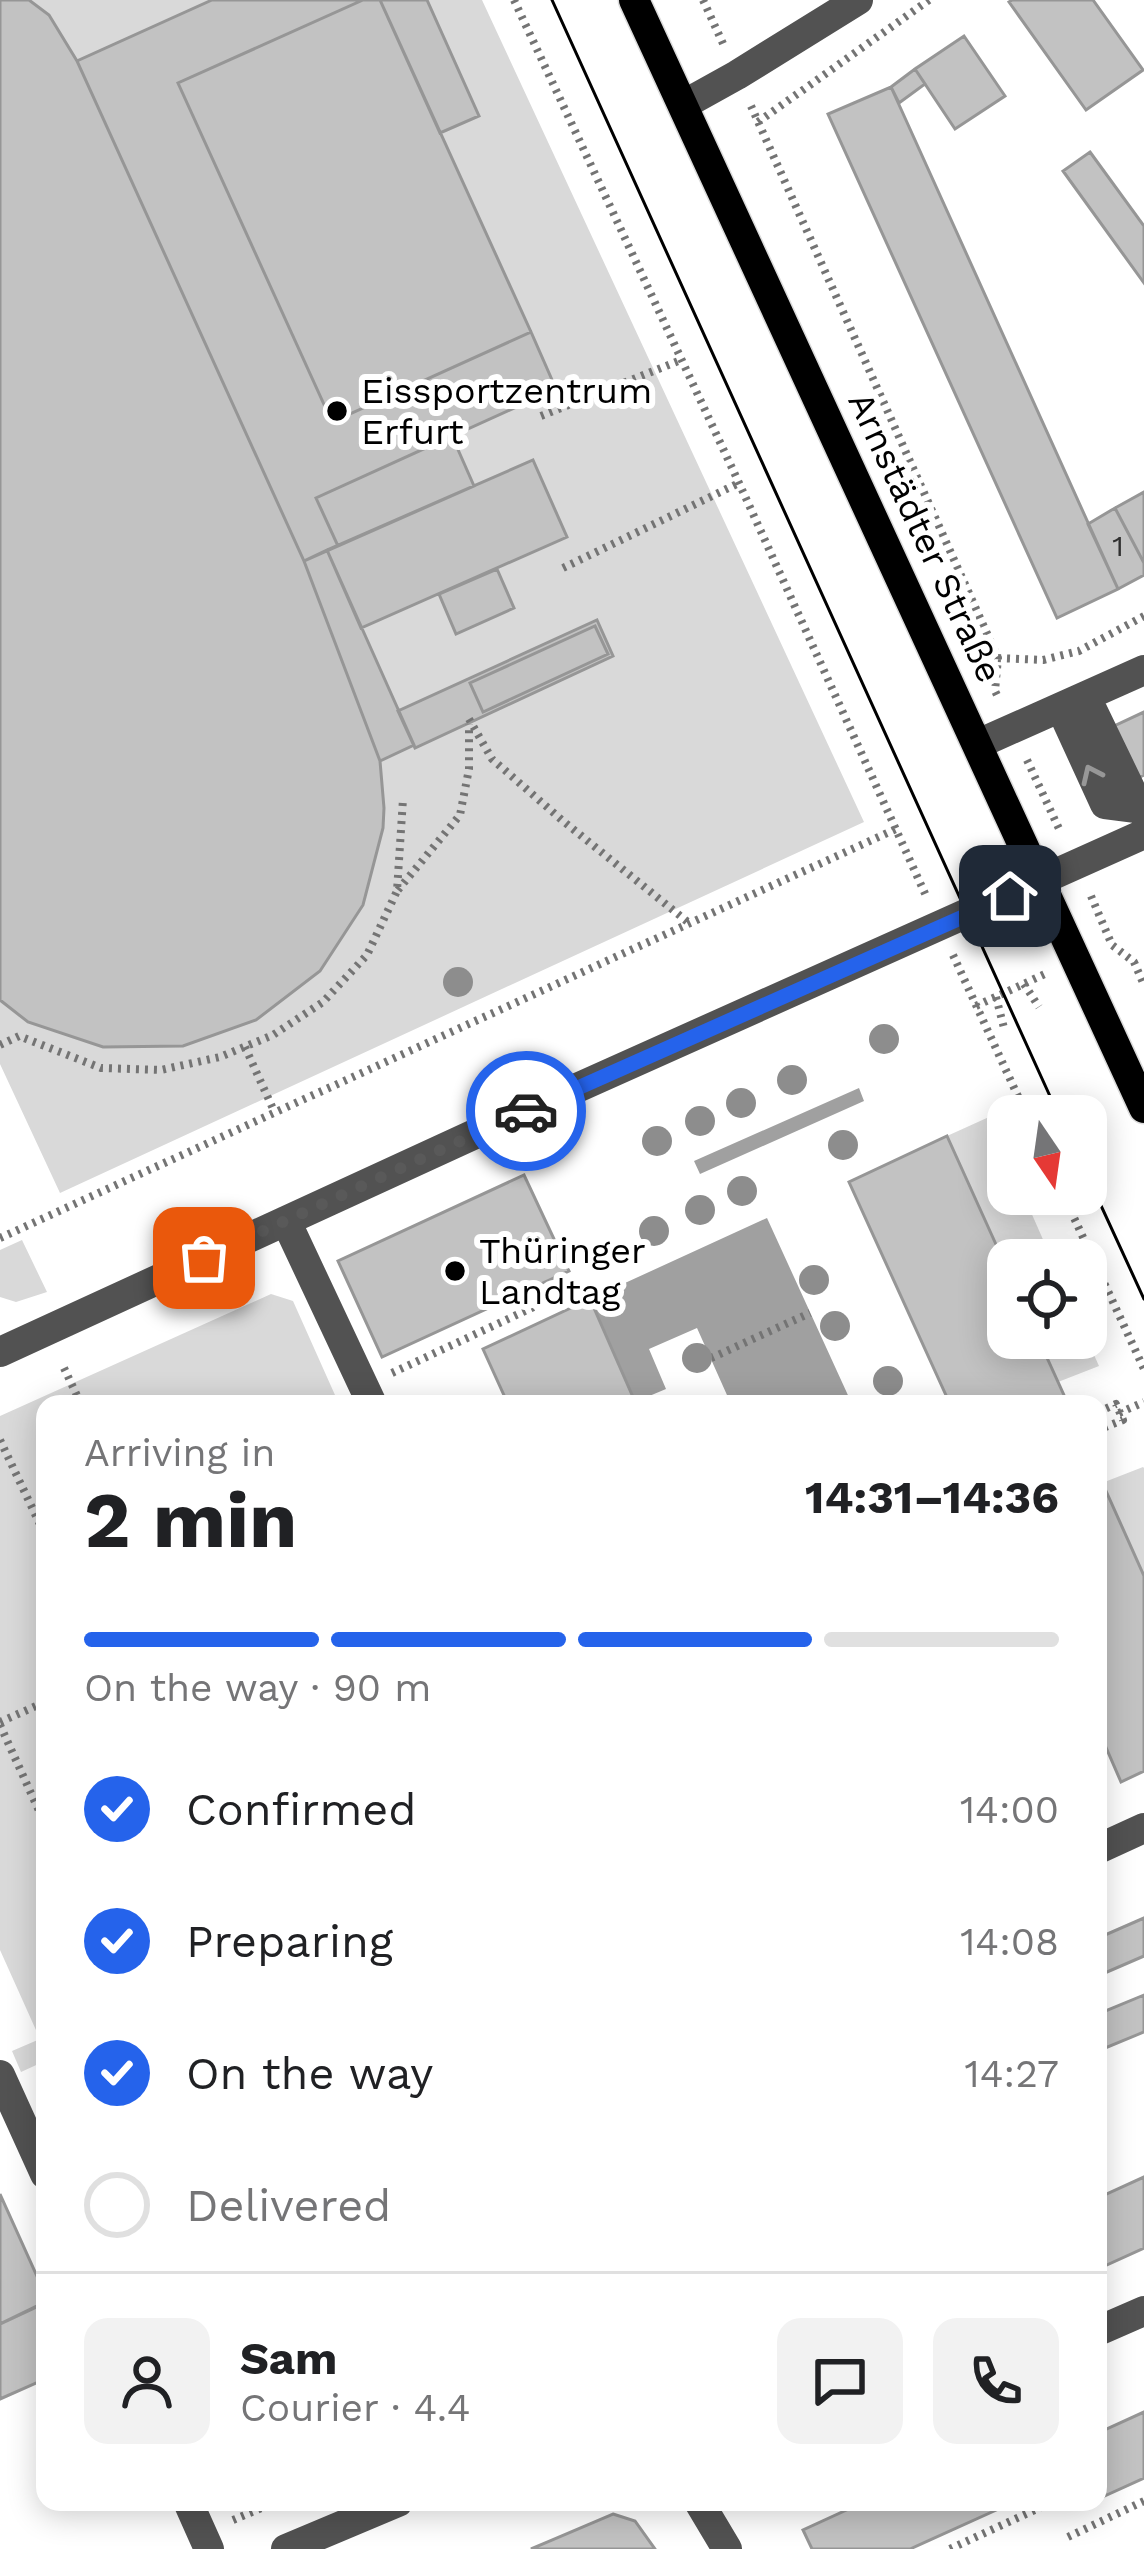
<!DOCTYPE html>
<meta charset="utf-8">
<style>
:root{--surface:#fff;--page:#f2f2f2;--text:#202124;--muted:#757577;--line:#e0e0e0;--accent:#2563eb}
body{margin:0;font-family:"Work Sans",sans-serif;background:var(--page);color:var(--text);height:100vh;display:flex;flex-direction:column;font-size:45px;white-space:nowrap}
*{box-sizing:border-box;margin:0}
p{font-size:39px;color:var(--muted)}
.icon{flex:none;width:66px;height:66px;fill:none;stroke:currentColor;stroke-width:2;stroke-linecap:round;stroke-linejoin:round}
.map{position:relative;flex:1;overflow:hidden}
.sheet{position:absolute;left:36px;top:1395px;width:1071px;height:1116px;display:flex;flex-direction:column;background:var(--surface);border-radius:24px;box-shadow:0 6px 30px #0003}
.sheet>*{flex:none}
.needle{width:78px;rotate:167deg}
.fabs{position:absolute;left:987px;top:1095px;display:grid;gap:24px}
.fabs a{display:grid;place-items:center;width:120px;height:120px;border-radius:24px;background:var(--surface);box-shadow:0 6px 30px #0003;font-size:60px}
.pin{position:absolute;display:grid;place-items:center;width:102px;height:102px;color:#fff;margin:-51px;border-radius:24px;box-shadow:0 6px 18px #0006}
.courier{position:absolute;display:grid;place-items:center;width:120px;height:120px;margin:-60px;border:9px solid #2563eb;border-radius:50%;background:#fff;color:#222;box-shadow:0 3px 15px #0007}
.summary em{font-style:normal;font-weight:700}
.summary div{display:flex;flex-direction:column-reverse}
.summary{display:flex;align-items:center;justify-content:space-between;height:204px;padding:0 48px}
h1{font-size:78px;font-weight:700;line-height:90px}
.bar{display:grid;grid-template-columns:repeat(4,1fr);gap:18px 12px;align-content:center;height:144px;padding:0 48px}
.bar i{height:15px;border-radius:9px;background:var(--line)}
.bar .active{background:var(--accent)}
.bar p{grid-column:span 4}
.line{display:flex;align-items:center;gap:30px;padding:0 48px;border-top:3px solid var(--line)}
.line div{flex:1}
.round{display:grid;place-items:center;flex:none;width:126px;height:126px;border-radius:24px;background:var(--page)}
ol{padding:0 48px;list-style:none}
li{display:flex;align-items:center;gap:36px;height:132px}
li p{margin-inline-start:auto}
li .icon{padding:12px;border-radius:50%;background:var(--accent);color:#fff;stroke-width:4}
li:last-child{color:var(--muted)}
li i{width:66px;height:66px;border:6px solid var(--line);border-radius:50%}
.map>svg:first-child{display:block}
</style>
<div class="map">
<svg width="1144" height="2549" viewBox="0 0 1144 2549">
<rect width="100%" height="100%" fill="#fff"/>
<path fill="#d9d9d9" d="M0 0H482L864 822 60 1193 0 1064Z
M989 1117 1008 1161V1194H1023L1052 1260H1008V1271L947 1136Z
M22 1240 47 1292 16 1302 0 1297V1250Z
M271 1294 293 1301 339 1404H45V2061L21 2072 12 2051 40 2039 0 1950V1416Z
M1086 1337 1099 1366 1058 1382 1038 1338Z
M1143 1467 1144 1468V1576L1102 1483Z"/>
<path fill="#a0a0a0" d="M859 1088 864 1101 700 1174 694 1161Z
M767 1218 852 1404H731L697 1328 649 1349 666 1389 635 1402 590 1299Z"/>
<path fill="#c2c2c2" stroke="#969696" stroke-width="3" d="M0 0H29L49 15 77 61 304 561 380 761 384 808 383 828 363 905 320 971 256 1020 183 1046 103 1047 28 1022 0 1000Z
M212 0H363L178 83 332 422 531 332 556 389 316 498 338 546 304 561 77 61Z
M363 0H380L531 332 332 422 178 83Z
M380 0H427L479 116 440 133Z
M1012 0H1093L1143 70 1086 110 1009 2Z
M964 36 1005 96 955 129 915 69Z
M915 69 925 84 899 103 891 87Z
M891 87 1118 589 1057 618 828 114Z
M1090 152 1144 226V283L1063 171Z
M452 436 474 486 338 546 316 498Z
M533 460 567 537 361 628 327 550Z
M1144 492V563L1115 508Z
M1115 508 1144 563V575L1118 589 1088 524Z
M327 550 414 745 380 761 304 561Z
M497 569 514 608 456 634 439 594Z
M597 620 613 656 415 748 398 711Z
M595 626 608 654 483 712 470 683Z
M1144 712V775L1135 779 1112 727Z
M947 1136 1008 1271V1338H1038L1068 1404H950L849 1182Z
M524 1175 569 1271 382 1357 338 1261Z
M590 1299 636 1404H508L483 1349Z
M1098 1473 1144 1576V1771L1121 1782 1098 1729Z
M1144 1918V1956L1098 1976V1938Z
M1144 1995V2032L1098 2051V2014Z
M1144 2177V2248L1098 2269V2198Z
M0 2194 45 2294V2303L0 2324Z
M41 2304 45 2312V2379L0 2399V2324Z
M1144 2412V2478L1098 2499V2433Z
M864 2502H1014L910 2549H812L803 2530Z
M613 2514 635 2521 655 2549H531Z"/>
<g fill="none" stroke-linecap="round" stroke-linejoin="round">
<defs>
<path id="major" d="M634 0 1144 1108"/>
</defs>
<use href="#major" stroke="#dbdbdb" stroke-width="33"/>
<path stroke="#747474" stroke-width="8" stroke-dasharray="3 6" stroke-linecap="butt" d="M514 0 739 483 927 898
M703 0 725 48
M751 106 998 658 995 691 998 697
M758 122 929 0
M541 416 681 360
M563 568 739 483
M998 658 1043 660 1079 651 1144 616
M469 719 492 759 563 821 689 923
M1027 760 1061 833
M398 890 460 815 469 769V724
M1091 896 1112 945 1134 962 1144 985
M953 955 1027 1116
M1024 984 1039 1007
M996 997 1004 1028
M976 1006 1045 974
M0 1045 19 1036 101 1068 161 1070 220 1057 273 1035 323 1002 367 955 397 891 403 799
M245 1047 274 1111
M1063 1194 1144 1369
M0 1238 896 829
M711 1358 810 1313
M64 1368 81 1404
M392 1373 583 1284
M1098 1412 1116 1404 1123 1420 1098 1430
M1119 1413 1144 1402
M0 1440 45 1535
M0 1722 45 1702
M0 1725 45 1824
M233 2520 276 2502
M1068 2537 1144 2501
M950 2549 1052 2502"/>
<path stroke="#525252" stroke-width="30" d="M683 105 737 75 858 0
M1086 697 1140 809
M1061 708 1105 804 1144 809
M978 744 1144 670
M286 1221 372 1404
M0 1352 501 1122 1144 834
M1098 1849 1144 1828
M0 2075 45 2174
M1098 2331 1144 2311
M188 2502 209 2549
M699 2502 727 2549
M286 2549 398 2502"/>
<use href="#major" stroke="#000" stroke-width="30"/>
<path stroke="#000" stroke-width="3" d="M552 0 1059 1116
M1086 1147 1105 1187
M1086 1173 1144 1299"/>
</g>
<g fill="#8d8d8d">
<circle cx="458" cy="982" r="15"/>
<circle cx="884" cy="1039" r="15"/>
<circle cx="792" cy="1080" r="15"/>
<circle cx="741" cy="1103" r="15"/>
<circle cx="700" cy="1121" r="15"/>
<circle cx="657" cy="1141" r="15"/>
<circle cx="843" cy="1145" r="15"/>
<circle cx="742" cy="1191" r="15"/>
<circle cx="700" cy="1210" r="15"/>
<circle cx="654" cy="1231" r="15"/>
<circle cx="814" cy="1280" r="15"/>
<circle cx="835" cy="1326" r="15"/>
<circle cx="697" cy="1358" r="15"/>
<circle cx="888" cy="1381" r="15"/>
</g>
<defs><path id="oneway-chevron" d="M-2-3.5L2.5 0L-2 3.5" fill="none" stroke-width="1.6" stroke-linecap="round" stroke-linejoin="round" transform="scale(3)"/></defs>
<use stroke="#979797" href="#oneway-chevron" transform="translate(1091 774) rotate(-115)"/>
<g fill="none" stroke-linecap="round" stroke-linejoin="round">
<path stroke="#595959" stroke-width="12" stroke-dasharray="0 21.6" d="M204 1258 526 1111"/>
<path stroke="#2563eb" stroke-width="15" d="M526 1111 1010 896"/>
</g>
<g fill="#000" stroke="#fff" stroke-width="4.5">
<circle cx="337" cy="411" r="12"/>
<circle cx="455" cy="1271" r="12"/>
</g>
<g text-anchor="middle" stroke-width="12" stroke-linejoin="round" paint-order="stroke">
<g font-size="30" fill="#303030">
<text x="1118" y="556">1</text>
</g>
<g font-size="36" fill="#000" stroke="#fff" text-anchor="start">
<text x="361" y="403">Eissportzentrum<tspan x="361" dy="41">Erfurt</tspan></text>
<text x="479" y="1263">Thüringer<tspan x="479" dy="41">Landtag</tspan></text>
</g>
<g font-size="36" fill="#000" stroke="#fff">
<text transform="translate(926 537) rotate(65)" y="13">Arnstädter Straße</text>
</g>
</g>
</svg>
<div class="fabs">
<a><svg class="needle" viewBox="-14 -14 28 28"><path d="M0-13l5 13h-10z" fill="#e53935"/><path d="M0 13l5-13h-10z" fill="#757577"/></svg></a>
<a><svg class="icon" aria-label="locate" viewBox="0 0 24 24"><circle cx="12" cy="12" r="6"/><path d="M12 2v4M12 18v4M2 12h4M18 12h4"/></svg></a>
</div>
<div class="pin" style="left:204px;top:1258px;background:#ea580c"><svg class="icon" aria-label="bag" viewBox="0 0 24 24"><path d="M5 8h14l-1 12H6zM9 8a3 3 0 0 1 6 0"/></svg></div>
<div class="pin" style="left:1010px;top:896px;background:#1f2937"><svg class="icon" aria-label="home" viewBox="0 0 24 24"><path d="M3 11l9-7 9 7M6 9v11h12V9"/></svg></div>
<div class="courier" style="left:526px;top:1111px"><svg class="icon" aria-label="car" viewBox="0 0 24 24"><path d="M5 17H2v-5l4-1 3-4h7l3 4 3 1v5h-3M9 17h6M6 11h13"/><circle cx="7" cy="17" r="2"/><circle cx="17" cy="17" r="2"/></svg></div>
<section class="sheet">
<div class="summary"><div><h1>2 min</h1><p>Arriving in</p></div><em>14:31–14:36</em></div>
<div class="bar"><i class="active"></i><i class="active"></i><i class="active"></i><i></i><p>On the way · 90 m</p></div>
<ol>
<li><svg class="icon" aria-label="check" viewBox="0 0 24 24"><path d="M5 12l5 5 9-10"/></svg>Confirmed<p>14:00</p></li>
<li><svg class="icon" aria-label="check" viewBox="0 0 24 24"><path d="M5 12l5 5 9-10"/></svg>Preparing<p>14:08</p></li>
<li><svg class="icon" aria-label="check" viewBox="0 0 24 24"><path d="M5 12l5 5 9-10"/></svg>On the way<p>14:27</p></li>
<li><i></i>Delivered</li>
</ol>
<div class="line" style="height:216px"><a class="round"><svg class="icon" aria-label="person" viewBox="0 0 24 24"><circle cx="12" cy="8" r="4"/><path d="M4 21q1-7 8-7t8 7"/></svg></a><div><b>Sam</b><p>Courier · 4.4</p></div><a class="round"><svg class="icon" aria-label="chat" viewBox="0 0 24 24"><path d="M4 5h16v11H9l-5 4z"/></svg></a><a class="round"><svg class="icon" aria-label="phone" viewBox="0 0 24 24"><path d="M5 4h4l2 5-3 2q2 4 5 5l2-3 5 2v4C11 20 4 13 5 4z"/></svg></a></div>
</section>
</div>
